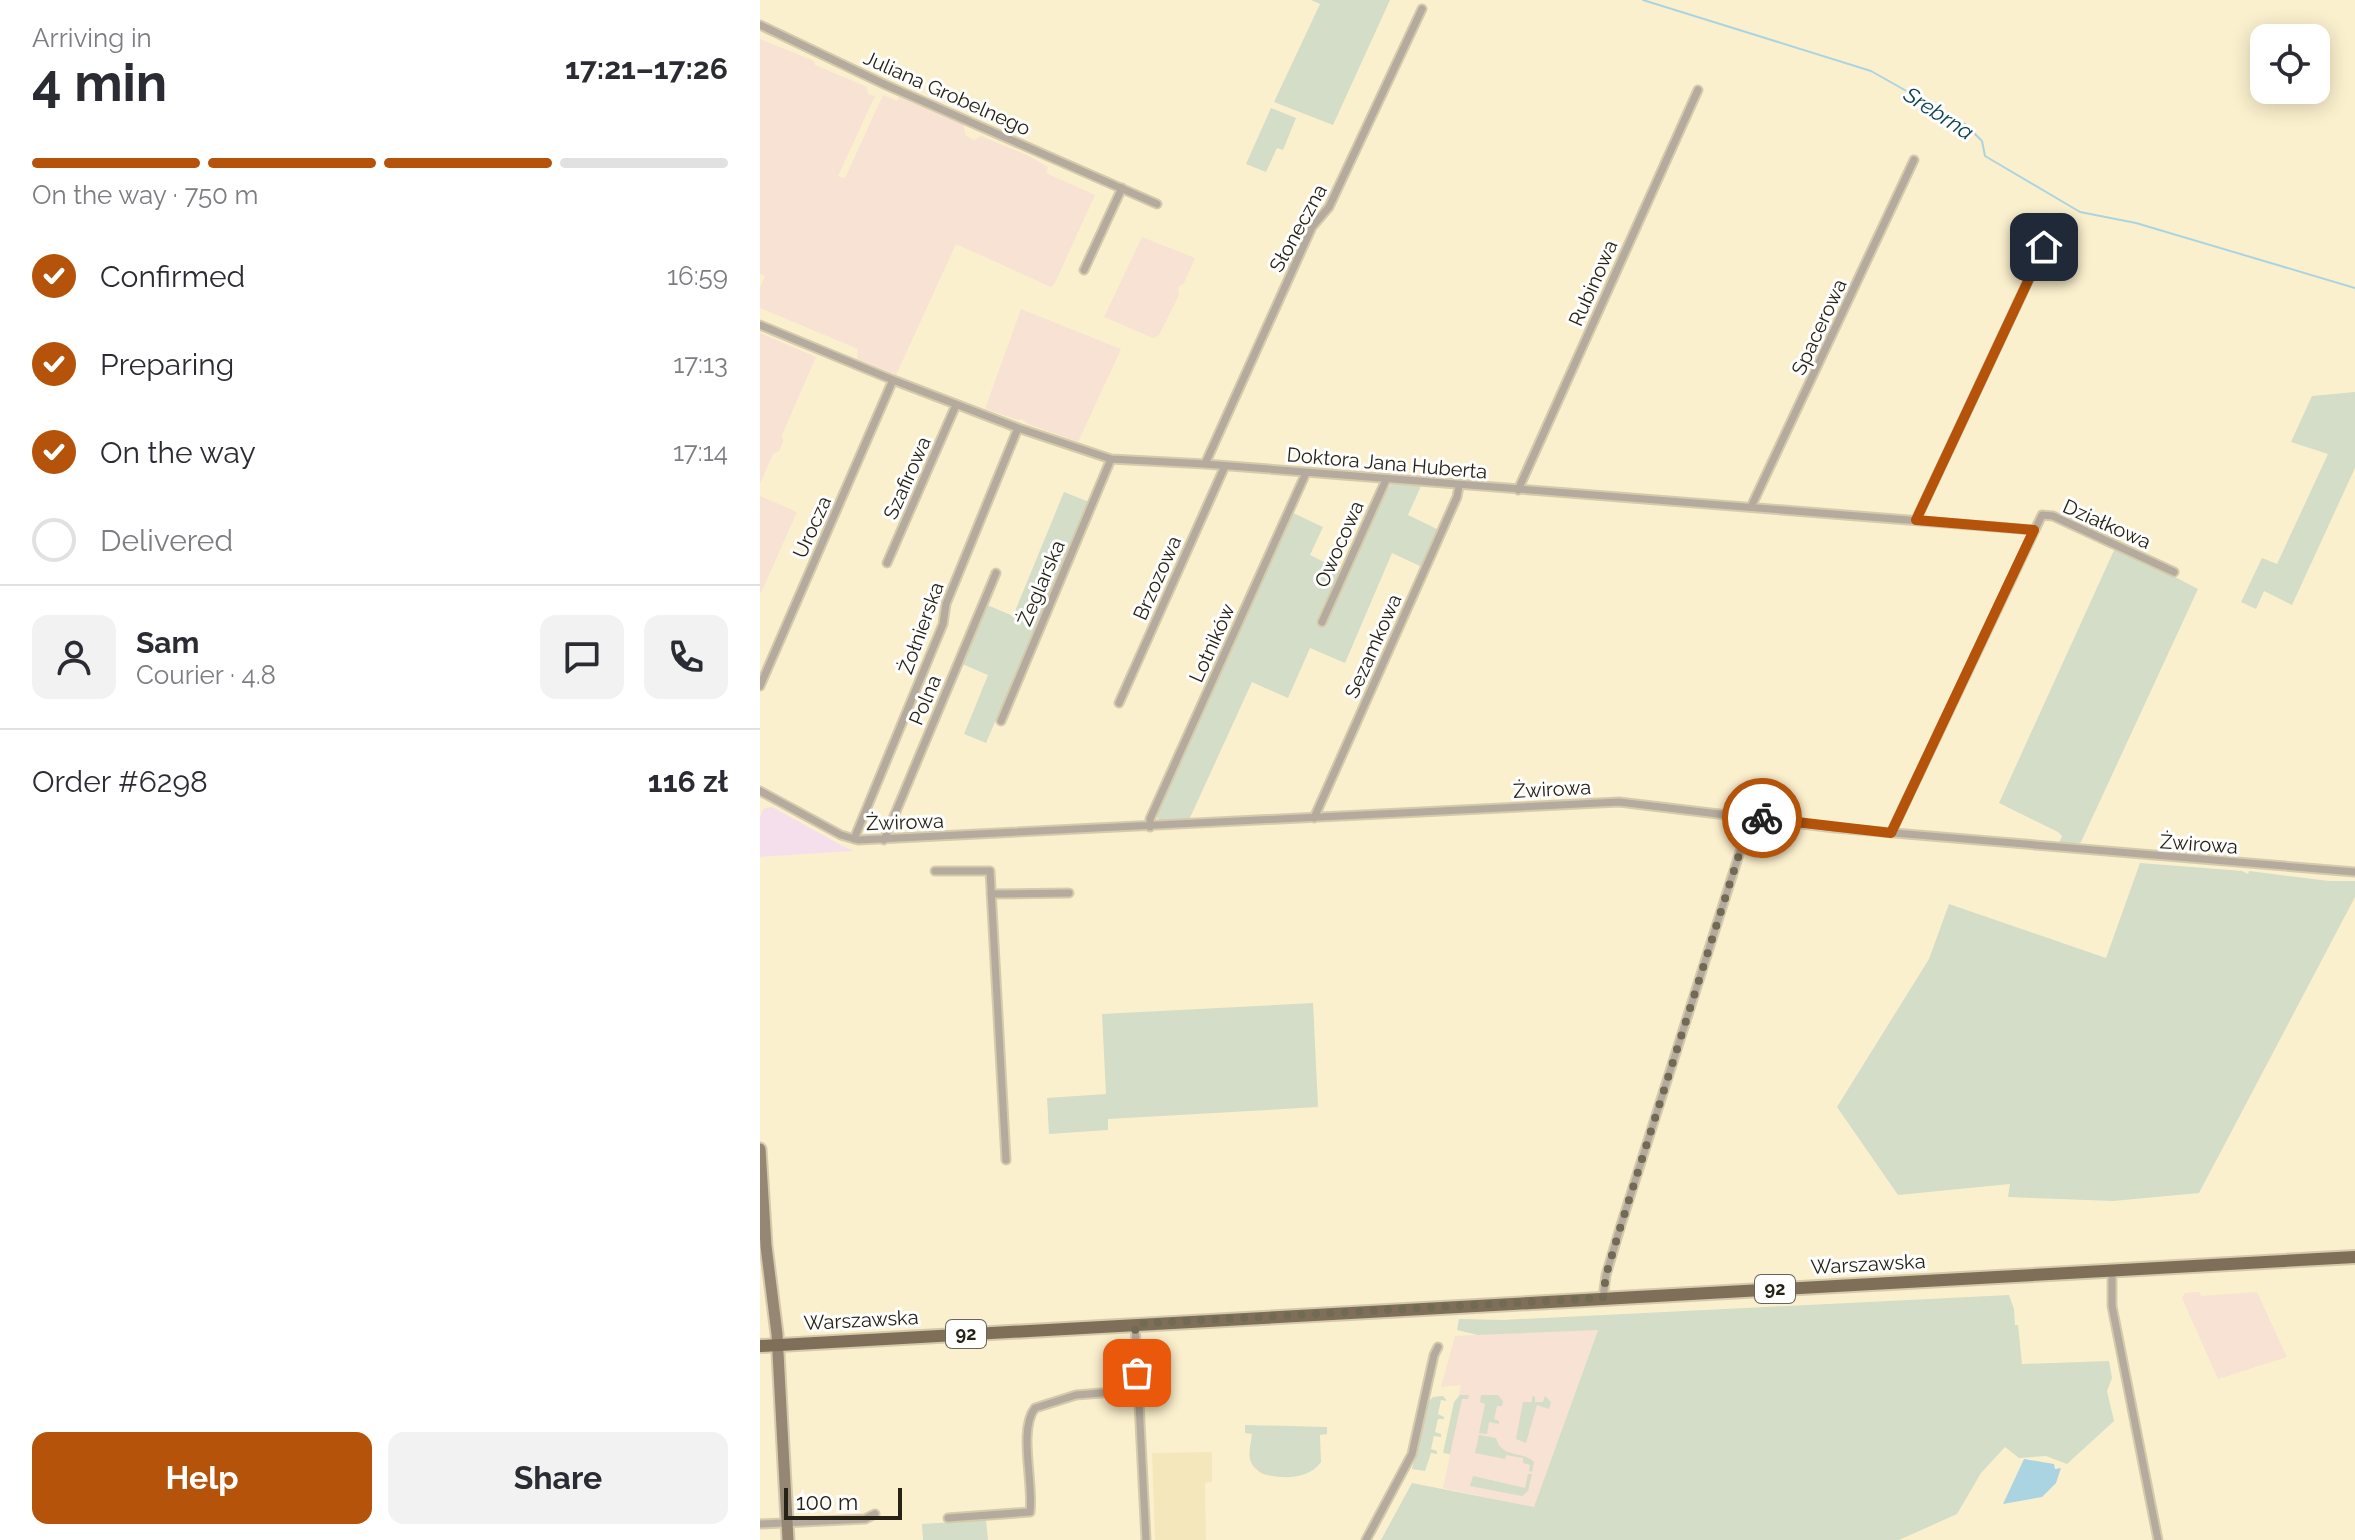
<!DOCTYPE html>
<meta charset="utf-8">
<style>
:root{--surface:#fff;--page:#f2f2f3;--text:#2b2b33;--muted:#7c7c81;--line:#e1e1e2;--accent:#b45309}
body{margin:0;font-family:Raleway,sans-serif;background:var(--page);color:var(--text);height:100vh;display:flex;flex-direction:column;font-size:30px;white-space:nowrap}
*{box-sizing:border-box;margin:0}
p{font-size:26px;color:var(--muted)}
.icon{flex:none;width:44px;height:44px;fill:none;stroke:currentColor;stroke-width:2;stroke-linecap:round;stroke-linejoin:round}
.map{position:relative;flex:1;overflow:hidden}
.side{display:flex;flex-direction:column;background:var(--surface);width:760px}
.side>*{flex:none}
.fabs{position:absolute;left:1490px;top:24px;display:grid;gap:16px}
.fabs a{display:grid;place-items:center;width:80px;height:80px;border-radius:16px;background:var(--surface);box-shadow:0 4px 20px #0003;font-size:40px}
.scale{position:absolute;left:24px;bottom:20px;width:118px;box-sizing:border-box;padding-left:8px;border:4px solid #262215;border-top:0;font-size:22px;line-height:28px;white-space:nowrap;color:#262215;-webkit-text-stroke:6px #fefefe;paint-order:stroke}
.pin{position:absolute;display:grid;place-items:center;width:68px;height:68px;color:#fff;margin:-34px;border-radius:16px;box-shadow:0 4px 12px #0006}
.courier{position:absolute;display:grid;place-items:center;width:80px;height:80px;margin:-40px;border:6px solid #b45309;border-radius:50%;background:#fff;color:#222;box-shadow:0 2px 10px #0007}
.overview em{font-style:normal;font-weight:700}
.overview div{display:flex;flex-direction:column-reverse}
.overview{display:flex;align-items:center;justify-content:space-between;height:136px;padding:0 32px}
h1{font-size:52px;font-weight:700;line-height:60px}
.bar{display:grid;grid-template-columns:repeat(4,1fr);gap:12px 8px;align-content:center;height:96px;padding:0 32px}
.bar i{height:10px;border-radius:6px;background:var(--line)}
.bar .current{background:var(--accent)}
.bar p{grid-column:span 4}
.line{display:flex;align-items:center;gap:20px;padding:0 32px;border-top:2px solid var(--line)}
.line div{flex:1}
.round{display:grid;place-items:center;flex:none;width:84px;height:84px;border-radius:16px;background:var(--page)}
ol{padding:0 32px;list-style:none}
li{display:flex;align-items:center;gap:24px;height:88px}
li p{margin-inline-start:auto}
li .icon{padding:8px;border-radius:50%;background:var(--accent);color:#fff;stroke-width:4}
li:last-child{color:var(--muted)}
li i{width:44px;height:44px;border:4px solid var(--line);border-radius:50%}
.button{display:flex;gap:16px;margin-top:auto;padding:16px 32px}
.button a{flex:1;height:92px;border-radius:16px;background:var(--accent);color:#fff;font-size:32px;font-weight:700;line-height:92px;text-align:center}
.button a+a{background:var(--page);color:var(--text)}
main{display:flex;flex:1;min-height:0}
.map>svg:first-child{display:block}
</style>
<main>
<section class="side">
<div class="overview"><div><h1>4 min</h1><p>Arriving in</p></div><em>17:21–17:26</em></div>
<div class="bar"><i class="current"></i><i class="current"></i><i class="current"></i><i></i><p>On the way · 750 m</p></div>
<ol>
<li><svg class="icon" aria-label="check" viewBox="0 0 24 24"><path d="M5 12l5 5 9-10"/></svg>Confirmed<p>16:59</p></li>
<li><svg class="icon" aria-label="check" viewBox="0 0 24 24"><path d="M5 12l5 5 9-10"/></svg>Preparing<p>17:13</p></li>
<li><svg class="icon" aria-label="check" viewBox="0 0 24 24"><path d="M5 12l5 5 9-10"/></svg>On the way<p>17:14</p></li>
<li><i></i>Delivered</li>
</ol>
<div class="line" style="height:144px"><a class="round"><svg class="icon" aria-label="person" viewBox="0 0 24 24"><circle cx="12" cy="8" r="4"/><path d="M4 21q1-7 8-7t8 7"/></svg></a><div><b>Sam</b><p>Courier · 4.8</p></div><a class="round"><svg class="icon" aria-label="chat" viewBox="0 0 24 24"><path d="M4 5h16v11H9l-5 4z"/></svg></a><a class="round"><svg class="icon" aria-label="phone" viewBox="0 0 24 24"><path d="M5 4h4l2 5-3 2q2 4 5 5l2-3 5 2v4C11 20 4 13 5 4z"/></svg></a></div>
<div class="line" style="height:104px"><div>Order #6298</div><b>116 zł</b></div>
<div class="button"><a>Help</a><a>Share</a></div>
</section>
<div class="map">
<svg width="1595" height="1540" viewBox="0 0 1595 1540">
<rect width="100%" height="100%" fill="#fbf0cd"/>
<path fill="#f7e2d4" d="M0 39 54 61 55 65 107 87 108 94 115 96 78 176 85 178 123 95 137 101 139 97 203 124 206 136 214 140 221 136 269 156 288 167 286 173 335 195 294 285 291 287 196 244 136 375 97 359 98 349 0 308V288L5 276 0 274Z
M382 237 435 258 424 283 418 287 419 295 399 335 393 338 344 317Z
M261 309 361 349 318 442 268 424 262 419 258 420 225 409Z
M0 333 56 357 22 435 23 441 19 451 13 454 0 484Z
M0 496 37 512 1 593 0 592Z
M1440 1292 1441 1296 1497 1292 1527 1357 1458 1379 1422 1298 1425 1293Z
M838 1329 774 1508 683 1488 690 1455 686 1453 701 1385 681 1387 695 1336Z"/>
<path fill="#f4e7bc" d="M452 1452V1482L445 1483 446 1540H395L392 1453Z"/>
<path fill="#f6dfec" d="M12 807 81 845 94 851 0 857V817L3 809Z"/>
<path fill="#d3ddc8" d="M551 0H630L573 125 514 102 560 4Z
M511 108 536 118 523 150 517 148 506 172 486 164Z
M1595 392V468L1532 605 1504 591 1496 609 1481 602 1502 558 1517 564 1568 454 1531 442 1552 396Z
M632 484 661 486 648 515 679 530 662 567 632 553 585 663 550 648 528 698 492 682 429 820 399 821 396 816 533 513 563 527 550 555 580 570 556 622 565 626 628 488Z
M304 492 329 502 226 743 204 734 228 675 200 663 225 604 253 616Z
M1356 546 1438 589 1321 842 1316 845 1299 843 1302 836 1298 832 1239 803Z
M1380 863 1482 871 1488 874 1489 871 1569 881H1595V897L1439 1193 1353 1201 1248 1197 1250 1184 1138 1195 1077 1107 1169 959 1189 904 1346 958Z
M553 1003 558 1107 348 1119V1130L289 1134 287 1098 346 1094 342 1014Z
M1249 1295 1254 1309 1255 1325H1258L1262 1364 1349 1361 1352 1378 1347 1391 1354 1421 1307 1464 1286 1456 1259 1458 1245 1447 1221 1473 1197 1514 1139 1540H621L652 1483 774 1507 838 1330 718 1335 697 1330 699 1319 743 1320Z
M700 1395H709L708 1399H702L690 1454 683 1453 694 1402Z
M721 1395H738L743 1401 742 1406H737L734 1419 739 1421V1424L729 1422 727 1434 719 1433 725 1404 720 1402Z
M683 1396 687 1401 681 1400 678 1414 684 1417V1419H678L675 1432 681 1434V1437L674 1436 671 1449 677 1451V1454L671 1453 665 1471 652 1469 668 1402 673 1397Z
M772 1396 775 1397V1402H783L785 1396 791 1402 789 1409 777 1405 766 1443 756 1439 763 1402H772Z
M485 1425 567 1427V1434L560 1435 561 1462C548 1480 523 1479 503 1474 484 1463 490 1451 492 1434L485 1433Z
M719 1435 736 1438C742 1459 761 1450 774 1462L772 1472 769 1471 770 1465 763 1463V1458L746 1455 745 1459 715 1453Z
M768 1474H772L768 1491 762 1496 710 1486 713 1476 765 1488Z
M226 1520 228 1540H163L162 1524Z"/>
<path fill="#abd4e2" d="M1264 1459 1294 1464 1295 1469 1301 1468 1296 1483 1282 1497 1243 1504Z"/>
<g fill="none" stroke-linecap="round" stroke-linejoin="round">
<path stroke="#abd4e2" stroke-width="2" d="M883 0 1111 71 1205 124 1222 141 1225 156 1320 212 1376 223 1595 288"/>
<defs>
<path id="street" d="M0 25 126 85 397 204
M324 270 362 188
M0 325 133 380 258 428 351 459 445 464 1274 530
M445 464 552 227 569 207 662 9
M758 490 938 90
M991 507 1154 160
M1156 520 1284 247
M127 563 196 405
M562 622 626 480
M0 686 133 380
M359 703 465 466
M241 721 351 459
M0 791 81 835 98 840 859 802 1075 828 1595 872
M554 818 697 497 699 486
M390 827V819L546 473
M1131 833 1282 515 1293 516 1414 572
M94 839 183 624 186 604 258 428
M124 840 236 573
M175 871H230L246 1160
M231 894 309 893
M1352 1270V1306L1398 1540
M843 1298 846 1275 861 1225 991 817
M375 1324 386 1540
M188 1518 270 1512C274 1484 258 1430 275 1408L316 1395 378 1390
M0 1524 105 1519 115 1514
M606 1540 652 1454 674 1355 678 1347"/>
<path id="secondary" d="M0 1149 6 1246 17 1334 28 1540"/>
<path id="primary" d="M0 1346 1595 1257"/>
</defs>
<use href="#street" stroke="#d5cbac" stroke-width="11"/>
<use href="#secondary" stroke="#d5cbac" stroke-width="15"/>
<use href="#primary" stroke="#d5cbac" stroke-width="16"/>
<use href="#street" stroke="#b4aa9d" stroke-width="7"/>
<use href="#secondary" stroke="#968775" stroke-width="11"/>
<use href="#primary" stroke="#806f58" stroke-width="12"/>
</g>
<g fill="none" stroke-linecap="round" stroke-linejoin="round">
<path stroke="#716a55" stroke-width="8" stroke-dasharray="0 14.4" d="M377 1373 375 1324 843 1298 846 1275 861 1225 991 817 1002 818"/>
<path stroke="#b45309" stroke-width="10" d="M1002 818 1131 833 1274 530 1156 520 1284 247"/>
</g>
<g text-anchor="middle" stroke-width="6" stroke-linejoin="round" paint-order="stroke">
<g fill="#fefefe" stroke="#67645b" stroke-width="2">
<rect x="995" y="1275" width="40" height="28" rx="6"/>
<rect x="186" y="1320" width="40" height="28" rx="6"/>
</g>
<g font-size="18" font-weight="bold" fill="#262215">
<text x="1015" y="1295">92</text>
<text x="206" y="1340">92</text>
</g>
<g font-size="20" fill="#262215" stroke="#fefefe">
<text transform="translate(187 93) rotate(24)" y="7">Juliana Grobelnego</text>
<text transform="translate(538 228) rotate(-61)" y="7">Słoneczna</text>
<text transform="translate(833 283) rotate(-66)" y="7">Rubinowa</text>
<text transform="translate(1059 327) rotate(-65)" y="7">Spacerowa</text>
<text transform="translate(627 463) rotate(5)" y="7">Doktora Jana Huberta</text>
<text transform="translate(147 478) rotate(-66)" y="7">Szafirowa</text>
<text transform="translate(1347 524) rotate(24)" y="7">Działkowa</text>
<text transform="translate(52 527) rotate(-66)" y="7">Urocza</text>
<text transform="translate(579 544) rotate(-66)" y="7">Owocowa</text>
<text transform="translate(397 578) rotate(-66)" y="7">Brzozowa</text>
<text transform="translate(281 583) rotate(-67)" y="7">Żeglarska</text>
<text transform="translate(161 628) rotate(-70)" y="7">Żołnierska</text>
<text transform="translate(452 643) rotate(-66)" y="7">Lotników</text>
<text transform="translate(613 646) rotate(-66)" y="7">Sezamkowa</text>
<text transform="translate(165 700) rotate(-67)" y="7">Polna</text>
<text transform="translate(792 789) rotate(-3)" y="7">Żwirowa</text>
<text transform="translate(145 822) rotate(-2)" y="7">Żwirowa</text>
<text transform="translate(1439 844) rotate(4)" y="7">Żwirowa</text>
<text transform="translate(1108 1264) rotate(-3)" y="7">Warszawska</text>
<text transform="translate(101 1320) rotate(-3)" y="7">Warszawska</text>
</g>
<g font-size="22" font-style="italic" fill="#0b4555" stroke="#fefefe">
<text transform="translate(1179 113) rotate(33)" y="8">Srebrna</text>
</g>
</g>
</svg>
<div class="fabs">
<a><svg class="icon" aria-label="locate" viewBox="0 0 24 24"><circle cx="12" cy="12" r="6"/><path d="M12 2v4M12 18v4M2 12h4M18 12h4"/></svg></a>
</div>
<div class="scale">100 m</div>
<div class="pin" style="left:377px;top:1373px;background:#ea580c"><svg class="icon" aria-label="bag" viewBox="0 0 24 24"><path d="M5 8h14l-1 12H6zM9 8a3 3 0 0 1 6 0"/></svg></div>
<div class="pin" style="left:1284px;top:247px;background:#1f2937"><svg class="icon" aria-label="home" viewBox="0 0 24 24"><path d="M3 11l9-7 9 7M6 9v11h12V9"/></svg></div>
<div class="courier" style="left:1002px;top:818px"><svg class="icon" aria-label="bike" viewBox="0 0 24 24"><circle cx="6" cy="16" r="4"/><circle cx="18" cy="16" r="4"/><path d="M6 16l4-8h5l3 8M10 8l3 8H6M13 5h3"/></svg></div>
</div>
</main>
